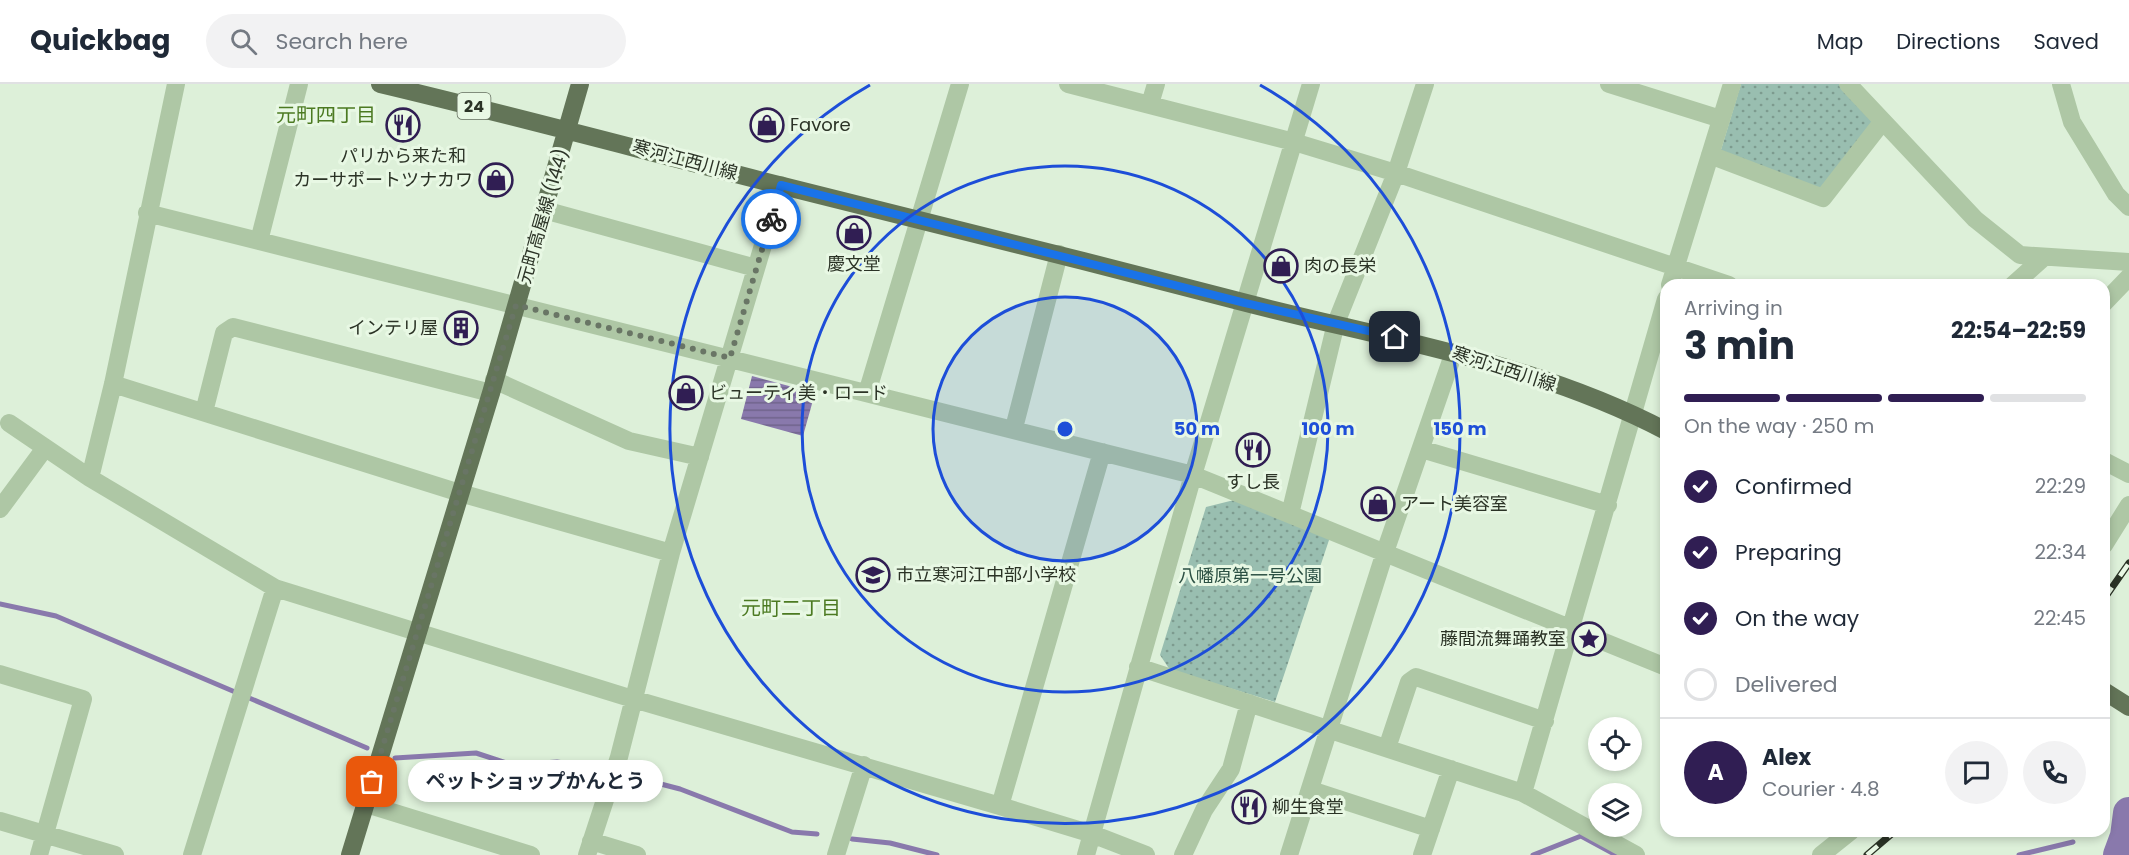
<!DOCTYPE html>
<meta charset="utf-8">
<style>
:root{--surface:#fff;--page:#f2f2f3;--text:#1f2937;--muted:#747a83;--line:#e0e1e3;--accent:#301e53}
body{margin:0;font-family:Poppins,"Noto Sans JP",sans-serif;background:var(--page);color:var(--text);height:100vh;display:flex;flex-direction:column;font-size:22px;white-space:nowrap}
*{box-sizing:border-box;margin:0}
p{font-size:20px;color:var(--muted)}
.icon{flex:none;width:33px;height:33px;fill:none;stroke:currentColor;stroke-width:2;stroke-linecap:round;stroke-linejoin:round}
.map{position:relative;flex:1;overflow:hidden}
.panel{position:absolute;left:1660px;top:195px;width:450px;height:558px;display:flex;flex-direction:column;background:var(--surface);border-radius:18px;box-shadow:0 3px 9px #0003}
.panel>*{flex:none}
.fabs{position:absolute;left:1588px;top:633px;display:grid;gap:12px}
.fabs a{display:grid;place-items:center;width:54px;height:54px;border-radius:50%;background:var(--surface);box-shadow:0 3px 9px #0003;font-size:30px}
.pin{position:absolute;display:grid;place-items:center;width:51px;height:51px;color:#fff;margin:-26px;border-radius:12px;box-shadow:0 3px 9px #0006}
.courier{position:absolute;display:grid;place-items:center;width:60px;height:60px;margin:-30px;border:4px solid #1a73e8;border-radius:50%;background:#fff;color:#222;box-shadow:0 2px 8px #0007}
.bubble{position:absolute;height:42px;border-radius:21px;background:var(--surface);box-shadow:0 3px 9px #0003;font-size:20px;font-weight:700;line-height:42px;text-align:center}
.summary em{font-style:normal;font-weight:700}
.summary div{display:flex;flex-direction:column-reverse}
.summary{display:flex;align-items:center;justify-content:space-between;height:102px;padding:0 24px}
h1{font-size:39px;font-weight:700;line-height:45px}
.bar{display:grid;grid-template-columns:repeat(4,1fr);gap:9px 6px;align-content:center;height:72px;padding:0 24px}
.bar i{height:8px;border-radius:4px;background:var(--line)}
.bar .on{background:var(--accent)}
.bar p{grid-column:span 4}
.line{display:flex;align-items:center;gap:15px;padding:0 24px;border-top:2px solid var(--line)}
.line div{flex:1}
.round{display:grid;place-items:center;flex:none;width:63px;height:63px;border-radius:32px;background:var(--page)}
ol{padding:0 24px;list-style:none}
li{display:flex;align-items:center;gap:18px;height:66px}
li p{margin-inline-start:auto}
li .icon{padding:6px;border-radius:50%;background:var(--accent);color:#fff;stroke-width:4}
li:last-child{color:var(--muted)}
li i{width:33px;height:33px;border:3px solid var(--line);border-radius:50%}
header{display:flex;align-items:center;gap:36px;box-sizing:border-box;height:84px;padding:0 30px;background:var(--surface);border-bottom:2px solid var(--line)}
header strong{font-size:28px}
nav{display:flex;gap:33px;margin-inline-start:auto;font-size:21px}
.search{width:420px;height:54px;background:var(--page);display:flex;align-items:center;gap:15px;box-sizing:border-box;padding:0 21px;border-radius:33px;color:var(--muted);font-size:22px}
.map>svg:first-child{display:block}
</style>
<header>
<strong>Quickbag</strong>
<div class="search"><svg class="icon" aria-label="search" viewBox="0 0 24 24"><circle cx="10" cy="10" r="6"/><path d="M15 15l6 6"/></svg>Search here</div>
<nav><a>Map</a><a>Directions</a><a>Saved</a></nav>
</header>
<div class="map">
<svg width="2129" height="771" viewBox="0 0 2129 771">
<defs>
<pattern id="green-dots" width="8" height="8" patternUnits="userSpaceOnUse" patternTransform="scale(1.5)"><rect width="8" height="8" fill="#99beb0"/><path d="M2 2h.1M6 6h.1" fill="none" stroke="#7d9b8f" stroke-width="1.8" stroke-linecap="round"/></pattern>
<pattern id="water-rules" width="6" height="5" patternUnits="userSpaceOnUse" patternTransform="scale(1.5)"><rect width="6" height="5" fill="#8979ac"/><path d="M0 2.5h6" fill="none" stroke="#70648c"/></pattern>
</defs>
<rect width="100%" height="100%" fill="#ddf0d9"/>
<path fill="url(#green-dots)" d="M1741 0H1839L1875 38 1821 108 1720 69Z
M1234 416 1330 453 1275 618 1170 586 1160 571 1206 423Z"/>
<path fill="url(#water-rules)" d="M752 292 815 309 803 352 741 335Z"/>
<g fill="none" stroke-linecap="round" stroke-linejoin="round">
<path stroke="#8979ac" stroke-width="5" d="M0 520 56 532 367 664
M395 674 476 669 513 681 557 678 599 684 680 705 792 748 817 750
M852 755 890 759 937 771
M1533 771 1581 752 1616 771
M2019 771 2073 758"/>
<path stroke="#8979ac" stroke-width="32" d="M2119 771 2126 752 2129 729"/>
<path stroke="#aec7a5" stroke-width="18" d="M176 0 113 300 90 394 275 504 633 615 1000 722 1092 750 1146 771
M1068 0 1294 58 1396 89 1729 201
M1609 0 1721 35
M1848 0 1975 135 2020 171 2129 178
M2061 0 2072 38 2116 110 2129 123
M1150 20 1156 0
M1710 71 1823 114 1883 37
M544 126 756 184
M147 129 1193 391 1666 583
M259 157 299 0
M1670 201 1732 0
M2013 201 2043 174
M2104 219 2129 193
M494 296 629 357 700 373
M113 300 460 409 671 469
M867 309 960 0
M204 328 224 249 233 243 491 309
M9 339 90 394
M1014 344 1059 170
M1421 365 1608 421
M2104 377 2129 390
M0 425 45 364
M1290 430 1336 239 1396 89 1425 0
M2104 461 2129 421
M1138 583 1523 709 1636 771
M0 590 83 615 39 771
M1387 664 1409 598 1416 593 1545 637
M1311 706 1431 745
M1523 709 1666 215
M366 720 531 771
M1000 722 1102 368
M0 737 115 771
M591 757 637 771
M192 771 275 504
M587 771 619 673 671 469 781 101
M836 771 864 681
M1086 771 1193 391 1311 0
M1183 771 1204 726 1231 685 1249 619
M1289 771 1385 468 1454 268
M1422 771 1451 685
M1821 771 1851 747"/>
<path stroke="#637558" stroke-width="18" d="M380 0C515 32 648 68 783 102 932 139 1082 176 1231 215 1378 254 1531 276 1666 347
M2104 607 2129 623
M350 771 491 309 580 0"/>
<defs>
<path id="rail" d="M2104 515 2129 479
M1867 771 1895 747"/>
</defs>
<use href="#rail" stroke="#2b3326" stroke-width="7"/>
<use href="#rail" stroke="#e8f8e4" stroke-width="4.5" stroke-dasharray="14" stroke-linecap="butt"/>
</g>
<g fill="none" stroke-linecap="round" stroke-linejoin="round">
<path stroke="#697565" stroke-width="6" stroke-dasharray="0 10.8" d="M372 698 516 221 730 274 771 135"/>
<path stroke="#1a73e8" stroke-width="8" d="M771 135 781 101 1245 219 1395 253"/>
</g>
<circle cx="1065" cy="345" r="132" fill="#1d4ed8" fill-opacity=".12"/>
<g fill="none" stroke="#1d4ed8" stroke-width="3">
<circle cx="1065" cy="345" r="132"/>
<circle cx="1065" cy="345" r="263"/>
<path d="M1260 1A395 395 0 1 1 870 1"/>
</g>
<defs>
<symbol id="restaurant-ring" viewBox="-11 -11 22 22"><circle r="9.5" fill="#e8f8e4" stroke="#301e53" stroke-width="1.5"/><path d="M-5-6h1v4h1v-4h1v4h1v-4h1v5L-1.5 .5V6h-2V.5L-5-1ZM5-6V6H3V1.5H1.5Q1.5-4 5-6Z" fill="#301e53"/></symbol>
<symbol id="shop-ring" viewBox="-11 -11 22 22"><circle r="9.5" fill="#e8f8e4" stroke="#301e53" stroke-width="1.5"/><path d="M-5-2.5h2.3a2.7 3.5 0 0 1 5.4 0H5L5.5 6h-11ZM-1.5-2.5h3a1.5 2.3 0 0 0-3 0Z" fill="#301e53"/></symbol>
<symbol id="building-ring" viewBox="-11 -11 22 22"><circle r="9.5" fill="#e8f8e4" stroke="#301e53" stroke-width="1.5"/><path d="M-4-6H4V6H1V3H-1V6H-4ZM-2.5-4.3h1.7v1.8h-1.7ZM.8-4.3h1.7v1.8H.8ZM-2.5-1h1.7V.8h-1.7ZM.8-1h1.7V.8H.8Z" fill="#301e53"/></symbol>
<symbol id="school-ring" viewBox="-11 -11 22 22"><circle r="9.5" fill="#e8f8e4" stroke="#301e53" stroke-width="1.5"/><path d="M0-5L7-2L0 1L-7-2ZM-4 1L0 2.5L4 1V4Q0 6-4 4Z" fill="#301e53"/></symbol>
<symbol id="sight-ring" viewBox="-11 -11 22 22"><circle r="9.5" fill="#e8f8e4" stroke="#301e53" stroke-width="1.5"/><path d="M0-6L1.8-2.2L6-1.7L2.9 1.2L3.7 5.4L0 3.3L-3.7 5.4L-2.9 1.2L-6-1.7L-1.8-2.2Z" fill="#301e53"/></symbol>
</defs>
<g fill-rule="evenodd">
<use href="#restaurant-ring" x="384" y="22" width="38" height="38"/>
<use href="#shop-ring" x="748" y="22" width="38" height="38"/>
<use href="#shop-ring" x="477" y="77" width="38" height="38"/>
<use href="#shop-ring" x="835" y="130" width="38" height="38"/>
<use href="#shop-ring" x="1262" y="163" width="38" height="38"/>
<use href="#building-ring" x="442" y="225" width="38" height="38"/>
<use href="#shop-ring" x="667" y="290" width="38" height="38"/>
<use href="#restaurant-ring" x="1234" y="347" width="38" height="38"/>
<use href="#shop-ring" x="1359" y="401" width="38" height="38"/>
<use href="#school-ring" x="854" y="472" width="38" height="38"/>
<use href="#sight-ring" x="1570" y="536" width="38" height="38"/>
<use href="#restaurant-ring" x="1230" y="704" width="38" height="38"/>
</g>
<g text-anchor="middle" stroke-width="6" stroke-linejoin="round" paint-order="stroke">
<rect fill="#e8f8e4" stroke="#646e5f" stroke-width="1.5" x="457.5" y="9" width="33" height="26" rx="4.5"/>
<g font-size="16" font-weight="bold" fill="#2b3326">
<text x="474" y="28">24</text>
</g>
<g font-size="18" fill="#2b3326" stroke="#e8f8e4" text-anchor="start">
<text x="790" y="47">Favore</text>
<text x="403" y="78" text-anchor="middle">パリから来た和</text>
<text x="473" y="102" text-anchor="end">カーサポートツナカワ</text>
<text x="854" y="186" text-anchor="middle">慶文堂</text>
<text x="1304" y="188">肉の長栄</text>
<text x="438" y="250" text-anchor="end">インテリ屋</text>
<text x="709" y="315">ビューティ美・ロード</text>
<text x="1253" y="404" text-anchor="middle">すし長</text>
<text x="1401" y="426">アート美容室</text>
<text x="896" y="497">市立寒河江中部小学校</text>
<text x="1566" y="561" text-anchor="end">藤間流舞踊教室</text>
<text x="1272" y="729">柳生食堂</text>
</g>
<g font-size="18" fill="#2b3326" stroke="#e8f8e4">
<text transform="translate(685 76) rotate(15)" y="6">寒河江西川線</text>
<text transform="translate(543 132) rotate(-74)" y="6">元町高屋線 (144)</text>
<text transform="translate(1504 285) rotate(18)" y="6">寒河江西川線</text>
</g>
<g font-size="18" fill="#2b5043" stroke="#e8f8e4">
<text x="1250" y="498">八幡原第一号公園</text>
</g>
<g font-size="20" fill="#4c7a22" stroke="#e8f8e4">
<text x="326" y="38">元町四丁目</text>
<text x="791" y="531">元町二丁目</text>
</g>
</g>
<circle cx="1065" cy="345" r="9" fill="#1d4ed8" stroke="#e8f8e4" stroke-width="3"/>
<g font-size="18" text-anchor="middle" font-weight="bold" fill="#1d4ed8" stroke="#e8f8e4" stroke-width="6" stroke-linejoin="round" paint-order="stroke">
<text x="1197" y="351">50 m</text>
<text x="1328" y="351">100 m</text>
<text x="1460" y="351">150 m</text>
</g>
</svg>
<div class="fabs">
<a><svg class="icon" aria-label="locate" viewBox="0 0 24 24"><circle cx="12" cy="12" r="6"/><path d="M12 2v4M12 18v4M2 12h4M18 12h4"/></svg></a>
<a><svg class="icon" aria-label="layers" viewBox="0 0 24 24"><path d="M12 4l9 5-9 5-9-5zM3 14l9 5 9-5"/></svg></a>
</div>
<div class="pin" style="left:372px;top:698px;background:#ea580c"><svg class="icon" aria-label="bag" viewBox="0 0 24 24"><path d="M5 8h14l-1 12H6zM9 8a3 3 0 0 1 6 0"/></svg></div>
<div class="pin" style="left:1395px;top:253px;background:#1f2937"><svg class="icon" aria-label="home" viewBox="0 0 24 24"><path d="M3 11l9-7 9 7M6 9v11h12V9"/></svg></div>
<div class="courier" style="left:771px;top:135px"><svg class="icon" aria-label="bike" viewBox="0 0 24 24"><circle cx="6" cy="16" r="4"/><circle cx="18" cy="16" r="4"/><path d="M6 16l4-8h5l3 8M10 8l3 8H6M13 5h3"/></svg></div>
<div class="bubble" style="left:408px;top:676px;width:255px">ペットショップかんとう</div>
<section class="panel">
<div class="summary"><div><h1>3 min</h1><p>Arriving in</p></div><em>22:54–22:59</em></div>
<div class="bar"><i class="on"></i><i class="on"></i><i class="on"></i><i></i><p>On the way · 250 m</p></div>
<ol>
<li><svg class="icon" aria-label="check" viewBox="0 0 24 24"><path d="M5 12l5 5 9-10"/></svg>Confirmed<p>22:29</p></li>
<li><svg class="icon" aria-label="check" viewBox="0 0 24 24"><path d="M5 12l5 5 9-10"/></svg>Preparing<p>22:34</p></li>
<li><svg class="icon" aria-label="check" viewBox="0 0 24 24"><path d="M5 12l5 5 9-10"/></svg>On the way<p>22:45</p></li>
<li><i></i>Delivered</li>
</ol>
<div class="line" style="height:108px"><b class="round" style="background:var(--accent);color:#fff">A</b><div><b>Alex</b><p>Courier · 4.8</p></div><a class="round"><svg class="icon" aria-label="chat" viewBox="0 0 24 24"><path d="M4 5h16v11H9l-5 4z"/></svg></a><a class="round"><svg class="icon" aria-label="phone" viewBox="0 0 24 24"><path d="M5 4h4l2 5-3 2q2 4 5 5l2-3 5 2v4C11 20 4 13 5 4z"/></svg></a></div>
</section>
</div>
